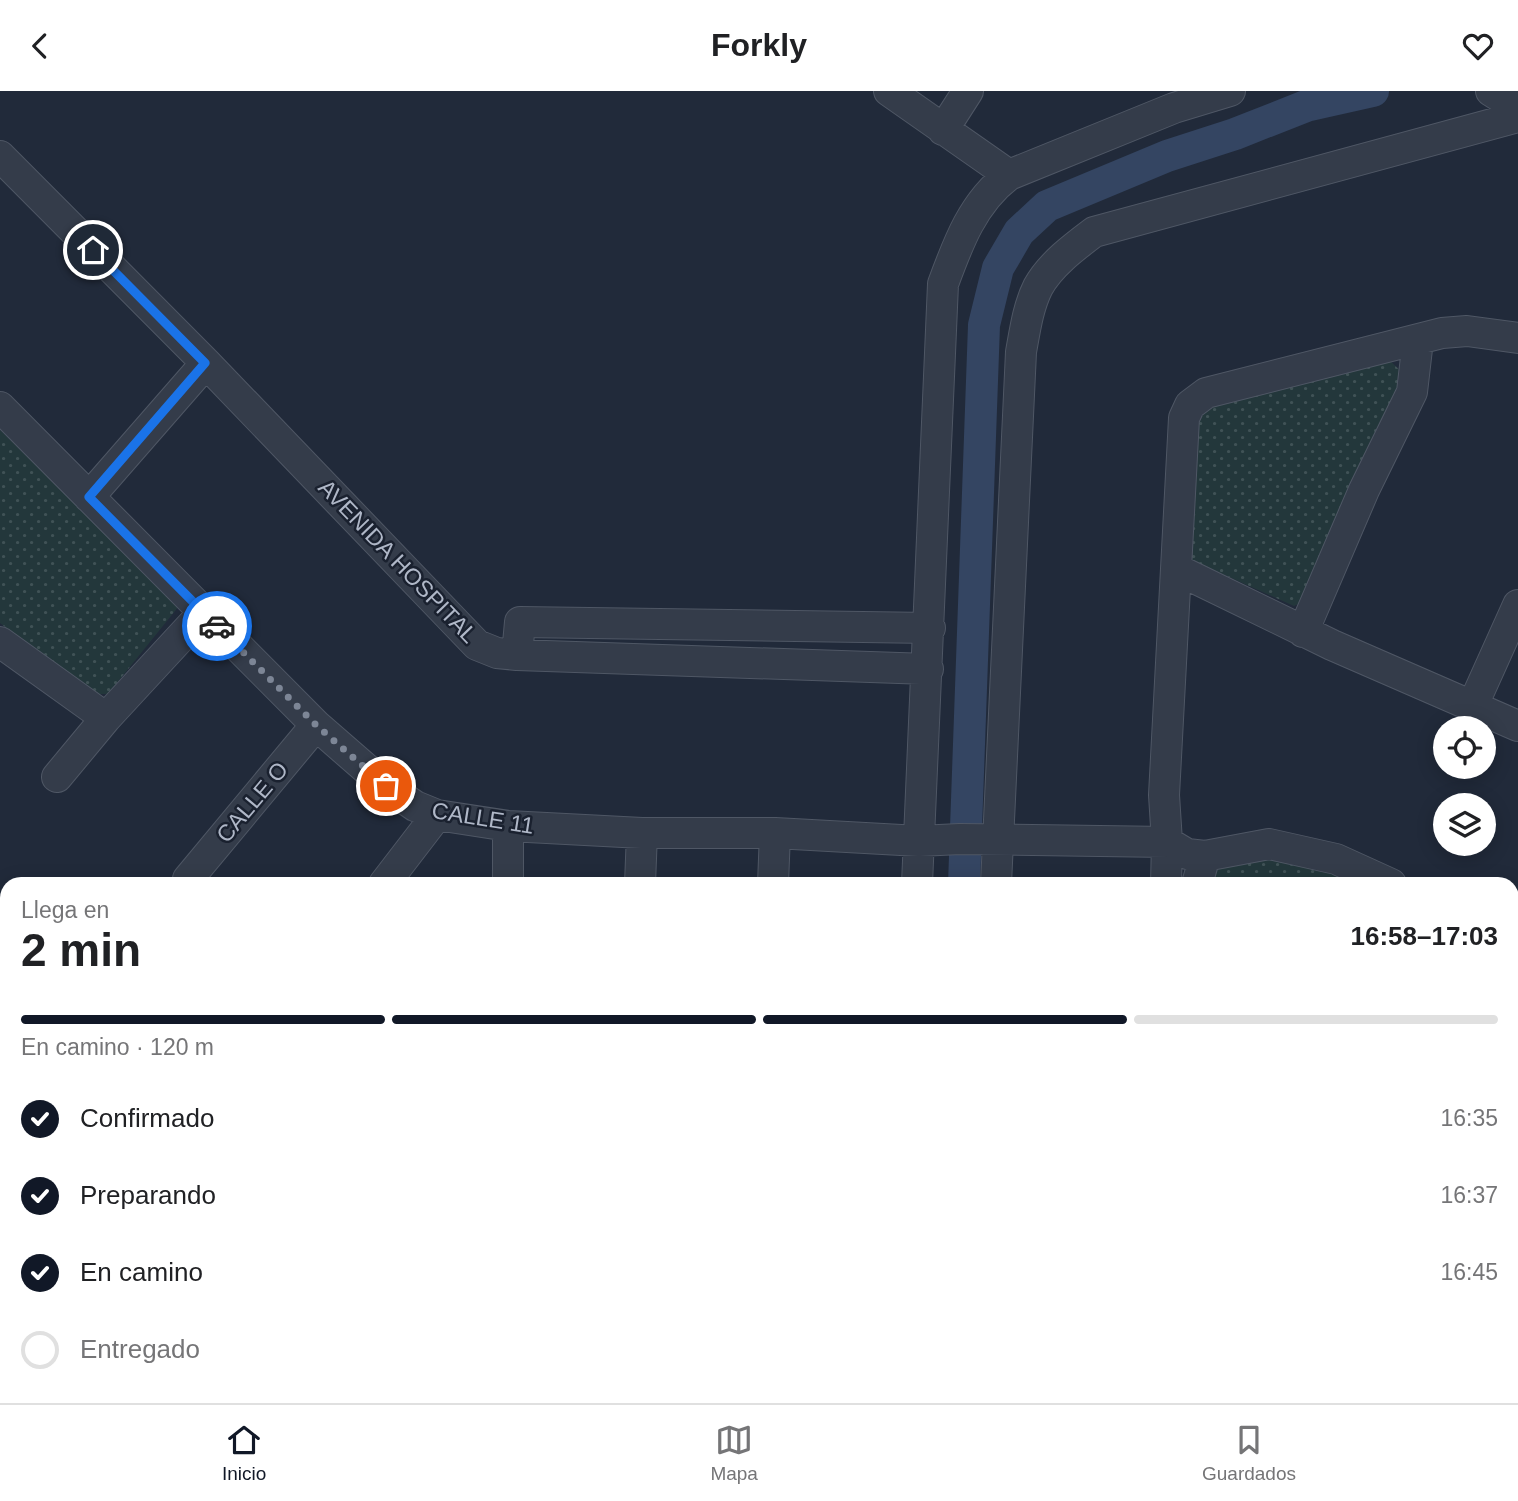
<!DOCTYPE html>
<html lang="es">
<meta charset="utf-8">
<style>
:root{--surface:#fff;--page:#f6f6f6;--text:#202124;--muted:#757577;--line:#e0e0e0;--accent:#111827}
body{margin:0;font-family:Helvetica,sans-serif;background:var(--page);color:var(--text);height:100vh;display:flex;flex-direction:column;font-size:26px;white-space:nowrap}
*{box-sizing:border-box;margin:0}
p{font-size:23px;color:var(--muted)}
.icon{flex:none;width:38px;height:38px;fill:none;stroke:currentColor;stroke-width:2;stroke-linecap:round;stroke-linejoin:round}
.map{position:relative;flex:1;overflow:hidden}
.details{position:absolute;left:0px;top:786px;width:1519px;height:527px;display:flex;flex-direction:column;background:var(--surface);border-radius:21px 21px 0 0;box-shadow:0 4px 18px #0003}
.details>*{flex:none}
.fabs{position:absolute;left:1433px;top:625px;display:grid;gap:14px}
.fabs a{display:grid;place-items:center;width:63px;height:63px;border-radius:50%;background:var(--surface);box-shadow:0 4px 18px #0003;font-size:35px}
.pin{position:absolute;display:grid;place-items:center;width:60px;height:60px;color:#fff;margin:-30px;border:4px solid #fff;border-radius:50%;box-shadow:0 2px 7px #0007}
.courier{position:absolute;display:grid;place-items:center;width:70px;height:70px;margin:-35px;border:5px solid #1a73e8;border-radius:50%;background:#fff;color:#222;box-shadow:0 2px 9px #0007}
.summary em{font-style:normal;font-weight:700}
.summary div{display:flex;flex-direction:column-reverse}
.summary{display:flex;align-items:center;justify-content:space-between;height:119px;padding:0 21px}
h1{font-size:46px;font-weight:700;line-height:52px}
.bar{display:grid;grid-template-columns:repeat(4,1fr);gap:10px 7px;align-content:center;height:84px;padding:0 21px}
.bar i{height:9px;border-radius:5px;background:var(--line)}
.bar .active{background:var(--accent)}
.bar p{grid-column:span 4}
ol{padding:0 21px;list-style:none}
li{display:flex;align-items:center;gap:21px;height:77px}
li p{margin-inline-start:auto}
li .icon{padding:7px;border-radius:50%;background:var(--accent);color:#fff;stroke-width:4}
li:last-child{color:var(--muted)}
li i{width:38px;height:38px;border:4px solid var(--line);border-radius:50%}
header{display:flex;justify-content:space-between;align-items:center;height:91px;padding:0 21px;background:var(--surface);font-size:32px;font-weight:700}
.menu{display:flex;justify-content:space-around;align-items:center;height:98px;border-top:2px solid var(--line);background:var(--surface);font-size:19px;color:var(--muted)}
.menu a{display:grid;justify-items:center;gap:4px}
.menu .active{color:var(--accent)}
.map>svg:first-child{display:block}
</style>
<header><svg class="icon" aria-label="back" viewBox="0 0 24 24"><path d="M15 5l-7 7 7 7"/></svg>Forkly<svg class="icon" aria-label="heart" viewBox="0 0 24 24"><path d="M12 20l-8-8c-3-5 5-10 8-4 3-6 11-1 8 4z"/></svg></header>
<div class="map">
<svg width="1518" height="1312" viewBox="0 0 1518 1312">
<defs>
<pattern id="park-dots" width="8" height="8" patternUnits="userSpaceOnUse" patternTransform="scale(1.75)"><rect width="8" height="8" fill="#23373b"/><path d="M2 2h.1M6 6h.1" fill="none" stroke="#405256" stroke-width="1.8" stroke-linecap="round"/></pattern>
</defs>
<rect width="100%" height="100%" fill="#212a3a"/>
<path fill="url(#park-dots)" d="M1386 266 1404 283 1304 510 1294 515 1189 468 1198 315Z
M0 339 173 500 179 515 108 603H93L0 532Z
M1272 760 1372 793H1204L1213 770Z
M1512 858 1518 861V982L1512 979Z
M1279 1306H1327L1323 1312H1293Z"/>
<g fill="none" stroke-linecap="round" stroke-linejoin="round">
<path stroke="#344562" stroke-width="32" d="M964 793 984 234 998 177 1019 141 1047 115 1167 65 1235 43 1306 15 1373 0
M945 1312V1306"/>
<defs>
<path id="minor" d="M889 0 1009 84
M1491 0 1518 17
M943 39 968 0
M0 65 206 272 477 554 497 562 517 564 928 578
M0 316 316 634 386 695 415 715 437 724 508 735 642 742H775L919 750 960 748 1167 751 1187 763 1205 765 1269 753 1336 768 1391 793
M89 406 206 272
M1178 479 1332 554 1518 635
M1303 541 1364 399 1412 301 1418 249
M0 551 106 627
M517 564 520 531 930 537
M1473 614 1518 514
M57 686 106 627 204 521
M188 788 316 634
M384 793 437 724
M508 793V735
M640 793 642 742
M773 793 775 742
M917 793 943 193C958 152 973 111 1009 84L1174 17 1230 0
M996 793 1021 261C1025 239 1028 216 1038 196 1050 174 1074 156 1094 141L1518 26
M1166 793 1167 751 1164 704 1184 327 1190 314 1206 302 1442 242 1467 240 1518 247
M1197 793 1205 765
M1512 847 1518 849
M1512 993 1518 996
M1512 1193 1518 1195
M1512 1298 1518 1285
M376 1306 385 1312
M1247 1306 1261 1312
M495 1312V1306
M623 1312V1306
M754 1312V1306
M898 1312V1306
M981 1312V1306
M1143 1312V1306
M1334 1312 1337 1306"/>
</defs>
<use href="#minor" stroke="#4f5765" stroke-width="32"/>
<use href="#minor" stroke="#343c4a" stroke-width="30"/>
</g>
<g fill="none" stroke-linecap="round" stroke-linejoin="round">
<path stroke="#7d8696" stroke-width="7" stroke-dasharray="0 12.6" d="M217 535 316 634 386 695"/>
<path stroke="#1a73e8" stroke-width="9" d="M93 159 205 272 89 406 217 535"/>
</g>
<g text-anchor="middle" stroke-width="5" stroke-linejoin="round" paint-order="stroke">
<g font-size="23" fill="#afb7c7" stroke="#1a212f">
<text transform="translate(398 470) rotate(46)" y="8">AVENIDA HOSPITAL</text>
<text transform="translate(252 711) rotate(-50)" y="8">CALLE O</text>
<text transform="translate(483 727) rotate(9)" y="8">CALLE 11</text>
</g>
</g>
</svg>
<div class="fabs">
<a><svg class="icon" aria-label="locate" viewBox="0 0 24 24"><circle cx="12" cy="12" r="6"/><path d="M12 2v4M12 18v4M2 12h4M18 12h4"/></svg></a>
<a><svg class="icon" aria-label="layers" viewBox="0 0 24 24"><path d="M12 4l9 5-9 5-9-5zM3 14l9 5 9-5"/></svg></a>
</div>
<div class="pin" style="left:386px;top:695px;background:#ea580c"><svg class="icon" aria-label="bag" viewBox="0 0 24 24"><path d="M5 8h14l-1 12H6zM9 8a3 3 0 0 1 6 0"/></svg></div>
<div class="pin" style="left:93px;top:159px;background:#1f2937"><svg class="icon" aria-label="home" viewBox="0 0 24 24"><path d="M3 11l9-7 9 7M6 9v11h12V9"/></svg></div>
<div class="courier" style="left:217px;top:535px"><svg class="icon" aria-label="car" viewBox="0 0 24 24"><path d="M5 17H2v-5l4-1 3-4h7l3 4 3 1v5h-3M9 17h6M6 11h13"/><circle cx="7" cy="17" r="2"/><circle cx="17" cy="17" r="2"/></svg></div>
<section class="details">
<div class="summary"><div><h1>2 min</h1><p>Llega en</p></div><em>16:58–17:03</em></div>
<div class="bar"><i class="active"></i><i class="active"></i><i class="active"></i><i></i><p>En camino · 120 m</p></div>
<ol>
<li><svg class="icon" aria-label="check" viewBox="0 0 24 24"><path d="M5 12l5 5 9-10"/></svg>Confirmado<p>16:35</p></li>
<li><svg class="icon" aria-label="check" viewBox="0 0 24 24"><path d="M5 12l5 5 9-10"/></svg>Preparando<p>16:37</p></li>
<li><svg class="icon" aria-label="check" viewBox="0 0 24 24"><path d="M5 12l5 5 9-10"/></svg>En camino<p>16:45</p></li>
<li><i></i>Entregado</li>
</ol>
</section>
</div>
<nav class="menu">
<a class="active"><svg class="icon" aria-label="home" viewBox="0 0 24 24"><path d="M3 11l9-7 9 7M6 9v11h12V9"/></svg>Inicio</a>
<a><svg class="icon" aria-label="map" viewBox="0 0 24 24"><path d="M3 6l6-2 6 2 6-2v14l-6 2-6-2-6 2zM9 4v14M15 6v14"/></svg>Mapa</a>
<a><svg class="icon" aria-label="saved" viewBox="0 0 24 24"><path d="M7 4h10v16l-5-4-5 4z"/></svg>Guardados</a>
</nav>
